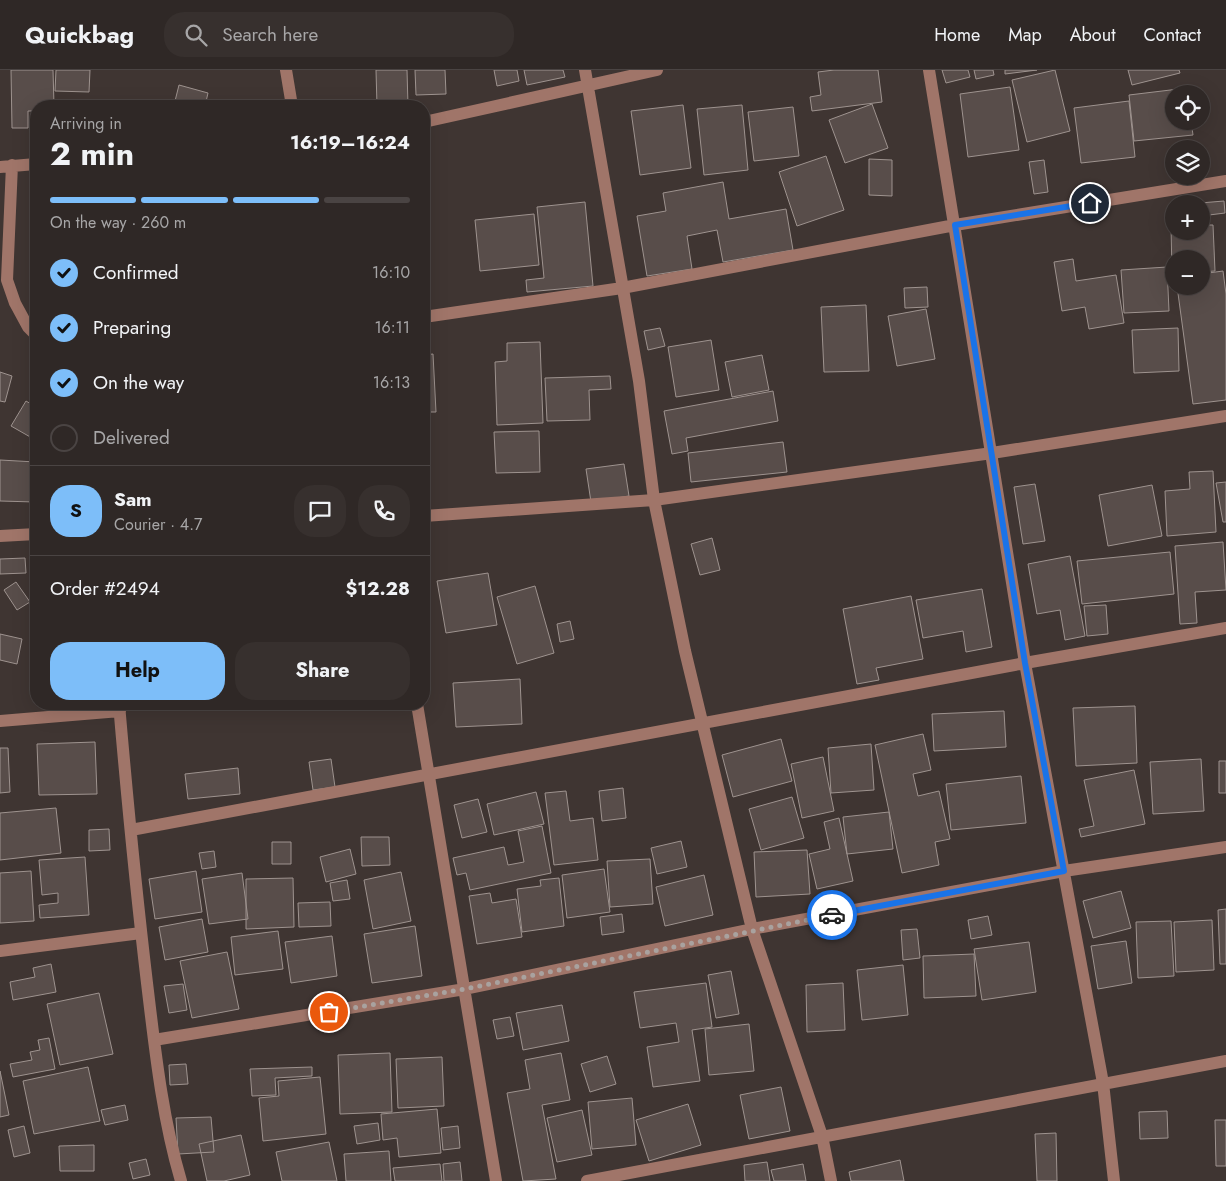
<!DOCTYPE html>
<meta charset="utf-8">
<style>
:root{--surface:#2f2826;--page:#37302e;--text:#f1f3f6;--muted:#a7a6a7;--line:#4a4443;--accent:#7dbef9}
body{margin:0;font-family:Jost,sans-serif;background:var(--page);color:var(--text);height:100vh;display:flex;flex-direction:column;font-size:19px;white-space:nowrap}
*{box-sizing:border-box;margin:0}
p{font-size:16px;color:var(--muted)}
.icon{flex:none;width:28px;height:28px;fill:none;stroke:currentColor;stroke-width:2;stroke-linecap:round;stroke-linejoin:round}
.map{position:relative;flex:1;overflow:hidden}
.drawer{position:absolute;left:30px;top:30px;width:400px;height:610px;display:flex;flex-direction:column;background:var(--surface);border-radius:20px;box-shadow:0 5px 20px #0002,0 0 0 1px var(--line)}
.drawer>*{flex:none}
.buttons{position:absolute;left:1165px;top:15px;display:grid;gap:10px}
.buttons a{display:grid;place-items:center;width:45px;height:45px;border-radius:50%;background:var(--surface);box-shadow:0 5px 20px #0002,0 0 0 1px var(--line);font-size:25px}
.pin{position:absolute;display:grid;place-items:center;width:42px;height:42px;color:#fff;margin:-21px;border:2px solid #fff;border-radius:50%;box-shadow:0 1px 5px #0007}
.courier{position:absolute;display:grid;place-items:center;width:50px;height:50px;margin:-25px;border:4px solid #1a73e8;border-radius:50%;background:#fff;color:#222;box-shadow:0 1px 6px #0007}
.head em{font-style:normal;font-weight:700}
.head div{display:flex;flex-direction:column-reverse}
.head{display:flex;align-items:center;justify-content:space-between;height:85px;padding:0 20px}
h1{font-size:32px;font-weight:700;line-height:38px}
.bar{display:grid;grid-template-columns:repeat(4,1fr);gap:8px 5px;align-content:center;height:60px;padding:0 20px}
.bar i{height:6px;border-radius:4px;background:var(--line)}
.bar .selected{background:var(--accent)}
.bar p{grid-column:span 4}
.line{display:flex;align-items:center;gap:12px;padding:0 20px;border-top:1px solid var(--line)}
.line div{flex:1}
.round{display:grid;place-items:center;flex:none;width:52px;height:52px;border-radius:20px;background:var(--page)}
ol{padding:0 20px;list-style:none}
li{display:flex;align-items:center;gap:15px;height:55px}
li p{margin-inline-start:auto}
li .icon{padding:5px;border-radius:50%;background:var(--accent);color:#111;stroke-width:4}
li:last-child{color:var(--muted)}
li i{width:28px;height:28px;border:2px solid var(--line);border-radius:50%}
.primary-button{display:flex;gap:10px;margin-top:auto;padding:10px 20px}
.primary-button a{flex:1;height:58px;border-radius:20px;background:var(--accent);color:#111;font-size:20px;font-weight:700;line-height:58px;text-align:center}
.primary-button a+a{background:var(--page);color:var(--text)}
header{display:flex;align-items:center;gap:30px;box-sizing:border-box;height:70px;padding:0 25px;background:var(--surface);border-bottom:1px solid var(--line)}
header strong{font-size:24px}
nav{display:flex;gap:28px;margin-inline-start:auto;font-size:18px}
.search{width:350px;height:45px;background:var(--page);display:flex;align-items:center;gap:12px;box-sizing:border-box;padding:0 18px;border-radius:20px;color:var(--muted);font-size:19px}
.map>svg:first-child{display:block}
</style>
<header>
<strong>Quickbag</strong>
<div class="search"><svg class="icon" aria-label="search" viewBox="0 0 24 24"><circle cx="10" cy="10" r="6"/><path d="M15 15l6 6"/></svg>Search here</div>
<nav><a>Home</a><a>Map</a><a>About</a><a>Contact</a></nav>
</header>
<div class="map">
<svg width="1226" height="1111" viewBox="0 0 1226 1111">
<rect width="100%" height="100%" fill="#3f3532"/>
<path fill="#584d4a" stroke="#9e938f" d="M11 0H53L54 36H36V41H28V58H12Z
M56 0H90L89 22 55 21Z
M376 0H407L408 36H377Z
M415 0H445L446 24 416 25Z
M494 0H517L519 11 497 16Z
M524 0H563L565 7 527 15Z
M834 0H878L882 32 812 41 810 27 821 25 818 2Z
M942 0H968L970 7 946 13Z
M974 0H993L994 5 976 9Z
M1005 0H1037L1005 4Z
M1055 0 1070 61 1027 72 1012 10Z
M1128 0H1179L1180 3 1132 15Z
M179 15 208 23 205 36 174 35Z
M1010 17 1019 80 968 87 960 24Z
M1187 18 1188 24H1174V51H1191L1193 65 1134 71 1129 25Z
M1129 31 1135 87 1081 93 1074 38Z
M872 34 888 78 845 93 829 50Z
M683 35 691 98 640 105 631 41Z
M742 35 748 100 704 105 697 39Z
M793 37 799 86 754 91 748 42Z
M826 86 844 140 797 156 779 102Z
M869 89 892 90V126L869 125Z
M1044 90 1048 122 1034 124 1029 92Z
M723 112 729 149 786 139 793 180 723 192 717 160 687 166 692 199 647 206 637 146 666 141 663 123Z
M1224 131 1225 143 1201 146 1200 133Z
M585 132 593 216 527 222 526 210 544 208 537 137Z
M534 144 539 195 480 201 475 150Z
M1201 155H1213L1215 201 1201 202V189H1174L1172 203 1171 156H1174V161H1201Z
M1073 189 1076 211 1116 205 1124 253 1089 259 1085 237 1062 241 1054 192Z
M1167 197 1169 241 1124 243 1121 200Z
M1223 201 1226 224V330L1193 334 1177 216H1201V204Z
M927 217 928 237 905 238 904 218Z
M866 235 869 301 824 302 821 237Z
M926 239 935 289 897 296 888 246Z
M660 258 665 276 648 280 644 261Z
M1178 258 1179 301 1134 303 1132 260Z
M711 270 719 320 676 327 668 277Z
M540 272 543 353 497 355 495 292 507 291V273Z
M433 284 436 342H424V285Z
M762 285 769 320 732 327 725 292Z
M0 302 12 306 5 332 0 331Z
M610 306 611 319 589 320 590 350 547 351 545 308Z
M773 321 778 351 686 368 688 381 672 384 664 341Z
M26 331 36 337V360L32 368 11 356Z
M539 361 540 402 496 403 494 362Z
M783 372 787 402 691 412 688 383Z
M0 390 36 392 35 432 0 431Z
M624 394 629 426 591 432 586 399Z
M1213 401 1216 462 1167 466 1165 421 1190 419 1189 402Z
M1226 412V452H1223L1216 413Z
M1035 414 1045 471 1023 474 1014 417Z
M1152 415 1162 466 1108 476 1099 425Z
M712 468 720 500 700 505 691 474Z
M1223 472 1226 520 1195 522 1197 553 1180 554 1175 476Z
M1170 482 1174 524 1082 534 1077 491Z
M1070 486 1085 566 1065 570 1060 540 1037 544 1028 494Z
M25 488 26 503 0 504V489Z
M488 503 497 555 446 563 437 511Z
M16 512 30 532 17 540 4 520Z
M535 516 554 583 517 594 497 527Z
M982 519 992 577 966 582 963 561 923 568 916 530Z
M911 526 923 589 876 598 879 610 857 614 843 539Z
M1106 535 1108 564 1087 566 1084 536Z
M570 551 574 569 560 572 557 554Z
M0 564 22 569 17 594 0 590Z
M520 609 522 654 456 657 453 613Z
M1135 636 1137 693 1076 696 1073 638Z
M1004 641 1006 677 934 681 932 644Z
M923 664 931 700 913 704 918 726 939 721 950 769 935 772 939 795 902 803 875 675Z
M781 669 792 711 733 727 722 685Z
M95 672 97 724 39 725 37 674Z
M871 674 874 720 831 723 828 678Z
M0 678H8L10 722 0 723Z
M823 687 834 741 802 748 791 694Z
M331 689 335 717 313 720 309 692Z
M1201 689 1204 741 1153 744 1150 692Z
M1219 691H1226V723H1219Z
M238 698 240 724 188 729 185 704Z
M1134 700 1145 754 1081 767 1079 759 1094 756 1084 710Z
M1021 706 1026 753 951 760 946 714Z
M623 718 626 748 602 751 599 721Z
M566 721 570 751 593 748 598 790 554 795 545 723Z
M536 722 544 754 494 765 487 734Z
M792 727 804 768 761 780 749 739Z
M478 729 487 762 462 768 454 735Z
M56 738 61 783 0 790V743Z
M889 742 893 779 847 784 843 747Z
M839 748 853 811 817 819 809 784 830 779 824 752Z
M542 756 551 803 470 820 466 803 457 805 453 788 504 777 508 795 524 792 518 761Z
M109 759 110 780 89 781V760Z
M361 767H389L390 795 362 796Z
M681 771 687 797 657 804 651 778Z
M272 772H291V794H272Z
M350 779 356 804 326 812 320 787Z
M807 780 810 824 756 827 754 782Z
M214 781 216 797 202 799 199 783Z
M85 787 89 845 40 848 39 835 58 833V823L42 825 39 790Z
M650 789 653 834 610 837 607 791Z
M604 799 610 842 567 848 562 805Z
M31 801 34 851 0 853V803Z
M196 801 202 842 155 849 149 809Z
M401 802 411 851 373 859 364 810Z
M242 803 248 849 209 854 202 809Z
M704 805 713 845 665 856 656 817Z
M293 808 294 857 246 859V809Z
M559 808 564 856 522 862 517 819 541 816 540 810Z
M347 810 350 829 333 831 330 813Z
M1121 821 1131 858 1093 868 1083 831Z
M490 823 492 833 516 829 522 867 477 874 469 826Z
M330 832 331 856 299 857 298 833Z
M1226 839V894H1220L1218 840Z
M622 844 624 862 602 865 600 847Z
M988 846 992 865 971 869 968 850Z
M202 849 208 882 165 890 159 857Z
M1212 850 1214 900 1176 902 1174 852Z
M1171 851 1174 906 1138 908 1136 852Z
M415 856 422 906 372 913 364 864Z
M917 859 920 888 903 890 901 860Z
M278 861 283 899 235 905 231 867Z
M332 866 337 906 291 913 285 872Z
M1126 871 1132 913 1098 919 1091 876Z
M1029 872 1036 922 982 930 974 879Z
M227 882 239 939 192 948 180 891Z
M974 884 976 926 924 928 923 886Z
M51 894 56 922 13 930 10 912 35 907 33 898Z
M903 895 908 945 862 950 857 900Z
M731 901 739 944 716 948 708 905Z
M706 913 712 957 692 960 700 1011 653 1017 647 977 679 972 676 953 640 958 634 922Z
M843 913 845 960 807 962 806 915Z
M183 914 187 940 169 943 164 916Z
M99 923 113 984 60 995 47 934Z
M562 935 569 971 523 980 516 943Z
M510 947 514 966 497 969 493 950Z
M749 954 754 1001 709 1005 705 959Z
M49 968 55 999 13 1007 10 994 32 990 30 982 40 980 38 970Z
M390 983 392 1042 340 1044 338 985Z
M561 983 570 1030 542 1035 556 1109 523 1111 507 1023 530 1019 525 990Z
M607 986 616 1014 590 1022 581 994Z
M442 987 444 1036 398 1038 396 989Z
M186 994 188 1014 170 1015 169 995Z
M88 997 100 1051 34 1064 23 1011Z
M312 997V1006L275 1008 276 1025 252 1026 250 999Z
M0 1001 9 1045 0 1047Z
M320 1007 326 1064 263 1071 259 1028 279 1026 278 1011Z
M781 1017 790 1061 749 1069 740 1025Z
M632 1028 636 1075 592 1079 588 1032Z
M688 1034 701 1075 649 1091 636 1050Z
M125 1035 128 1050 105 1055 101 1040Z
M437 1039 441 1083 399 1087 397 1068 383 1070 381 1044Z
M582 1040 592 1085 557 1092 547 1048Z
M1167 1041 1168 1068 1140 1069 1139 1042Z
M211 1047 214 1082 178 1084 176 1048Z
M1215 1050H1226V1096H1216Z
M378 1053 380 1070 357 1074 354 1056Z
M24 1056 30 1083 14 1087 8 1060Z
M458 1056 460 1078 443 1080 441 1058Z
M1056 1063 1057 1111H1037L1035 1064Z
M241 1065 250 1105 224 1111H207L199 1074Z
M329 1072 337 1111H282L276 1082Z
M94 1075V1101H60L59 1076Z
M389 1081 391 1111H346L344 1084Z
M146 1089 150 1105 133 1109 129 1093Z
M900 1090 904 1111H851L849 1102Z
M460 1092 462 1111H444L443 1094Z
M767 1092 770 1111H745L744 1095Z
M440 1094 442 1111H395L393 1098Z
M803 1094 806 1111H774L771 1100Z"/>
<g fill="none" stroke-linecap="round" stroke-linejoin="round">
<path stroke="#a07569" stroke-width="12" d="M286 0 292 36
M585 0 639 311 654 430 685 581 752 859 822 1066 831 1111
M929 0 1025 593 1103 1013 1114 1111
M424 52 657 0
M12 95 7 210 15 233 28 257 36 265
M0 97 36 94
M424 247 622 218 955 155 1226 111
M424 446 654 430 992 383 1226 346
M0 466 36 464
M119 634C127 727 136 820 147 913 155 979 162 1047 181 1111
M417 634 496 1111
M0 651 120 641
M131 760 1025 593 1226 558
M0 881 141 863
M154 970 465 919 752 859 1064 801 1226 777
M587 1111 1226 991"/>
</g>
<g fill="none" stroke-linecap="round" stroke-linejoin="round">
<path stroke="#a9a29f" stroke-width="5" stroke-dasharray="0 9" d="M329 942 465 919 832 845"/>
<path stroke="#1a73e8" stroke-width="6" d="M832 845 1064 801 1025 593 955 155 1090 133"/>
</g>
</svg>
<div class="buttons">
<a><svg class="icon" aria-label="locate" viewBox="0 0 24 24"><circle cx="12" cy="12" r="6"/><path d="M12 2v4M12 18v4M2 12h4M18 12h4"/></svg></a>
<a><svg class="icon" aria-label="layers" viewBox="0 0 24 24"><path d="M12 4l9 5-9 5-9-5zM3 14l9 5 9-5"/></svg></a>
<a>+</a>
<a>−</a>
</div>
<div class="pin" style="left:329px;top:942px;background:#ea580c"><svg class="icon" aria-label="bag" viewBox="0 0 24 24"><path d="M5 8h14l-1 12H6zM9 8a3 3 0 0 1 6 0"/></svg></div>
<div class="pin" style="left:1090px;top:133px;background:#1f2937"><svg class="icon" aria-label="home" viewBox="0 0 24 24"><path d="M3 11l9-7 9 7M6 9v11h12V9"/></svg></div>
<div class="courier" style="left:832px;top:845px"><svg class="icon" aria-label="car" viewBox="0 0 24 24"><path d="M5 17H2v-5l4-1 3-4h7l3 4 3 1v5h-3M9 17h6M6 11h13"/><circle cx="7" cy="17" r="2"/><circle cx="17" cy="17" r="2"/></svg></div>
<section class="drawer">
<div class="head"><div><h1>2 min</h1><p>Arriving in</p></div><em>16:19–16:24</em></div>
<div class="bar"><i class="selected"></i><i class="selected"></i><i class="selected"></i><i></i><p>On the way · 260 m</p></div>
<ol>
<li><svg class="icon" aria-label="check" viewBox="0 0 24 24"><path d="M5 12l5 5 9-10"/></svg>Confirmed<p>16:10</p></li>
<li><svg class="icon" aria-label="check" viewBox="0 0 24 24"><path d="M5 12l5 5 9-10"/></svg>Preparing<p>16:11</p></li>
<li><svg class="icon" aria-label="check" viewBox="0 0 24 24"><path d="M5 12l5 5 9-10"/></svg>On the way<p>16:13</p></li>
<li><i></i>Delivered</li>
</ol>
<div class="line" style="height:90px"><b class="round" style="background:var(--accent);color:#111">S</b><div><b>Sam</b><p>Courier · 4.7</p></div><a class="round"><svg class="icon" aria-label="chat" viewBox="0 0 24 24"><path d="M4 5h16v11H9l-5 4z"/></svg></a><a class="round"><svg class="icon" aria-label="phone" viewBox="0 0 24 24"><path d="M5 4h4l2 5-3 2q2 4 5 5l2-3 5 2v4C11 20 4 13 5 4z"/></svg></a></div>
<div class="line" style="height:65px"><div>Order #2494</div><b>$12.28</b></div>
<div class="primary-button"><a>Help</a><a>Share</a></div>
</section>
</div>
